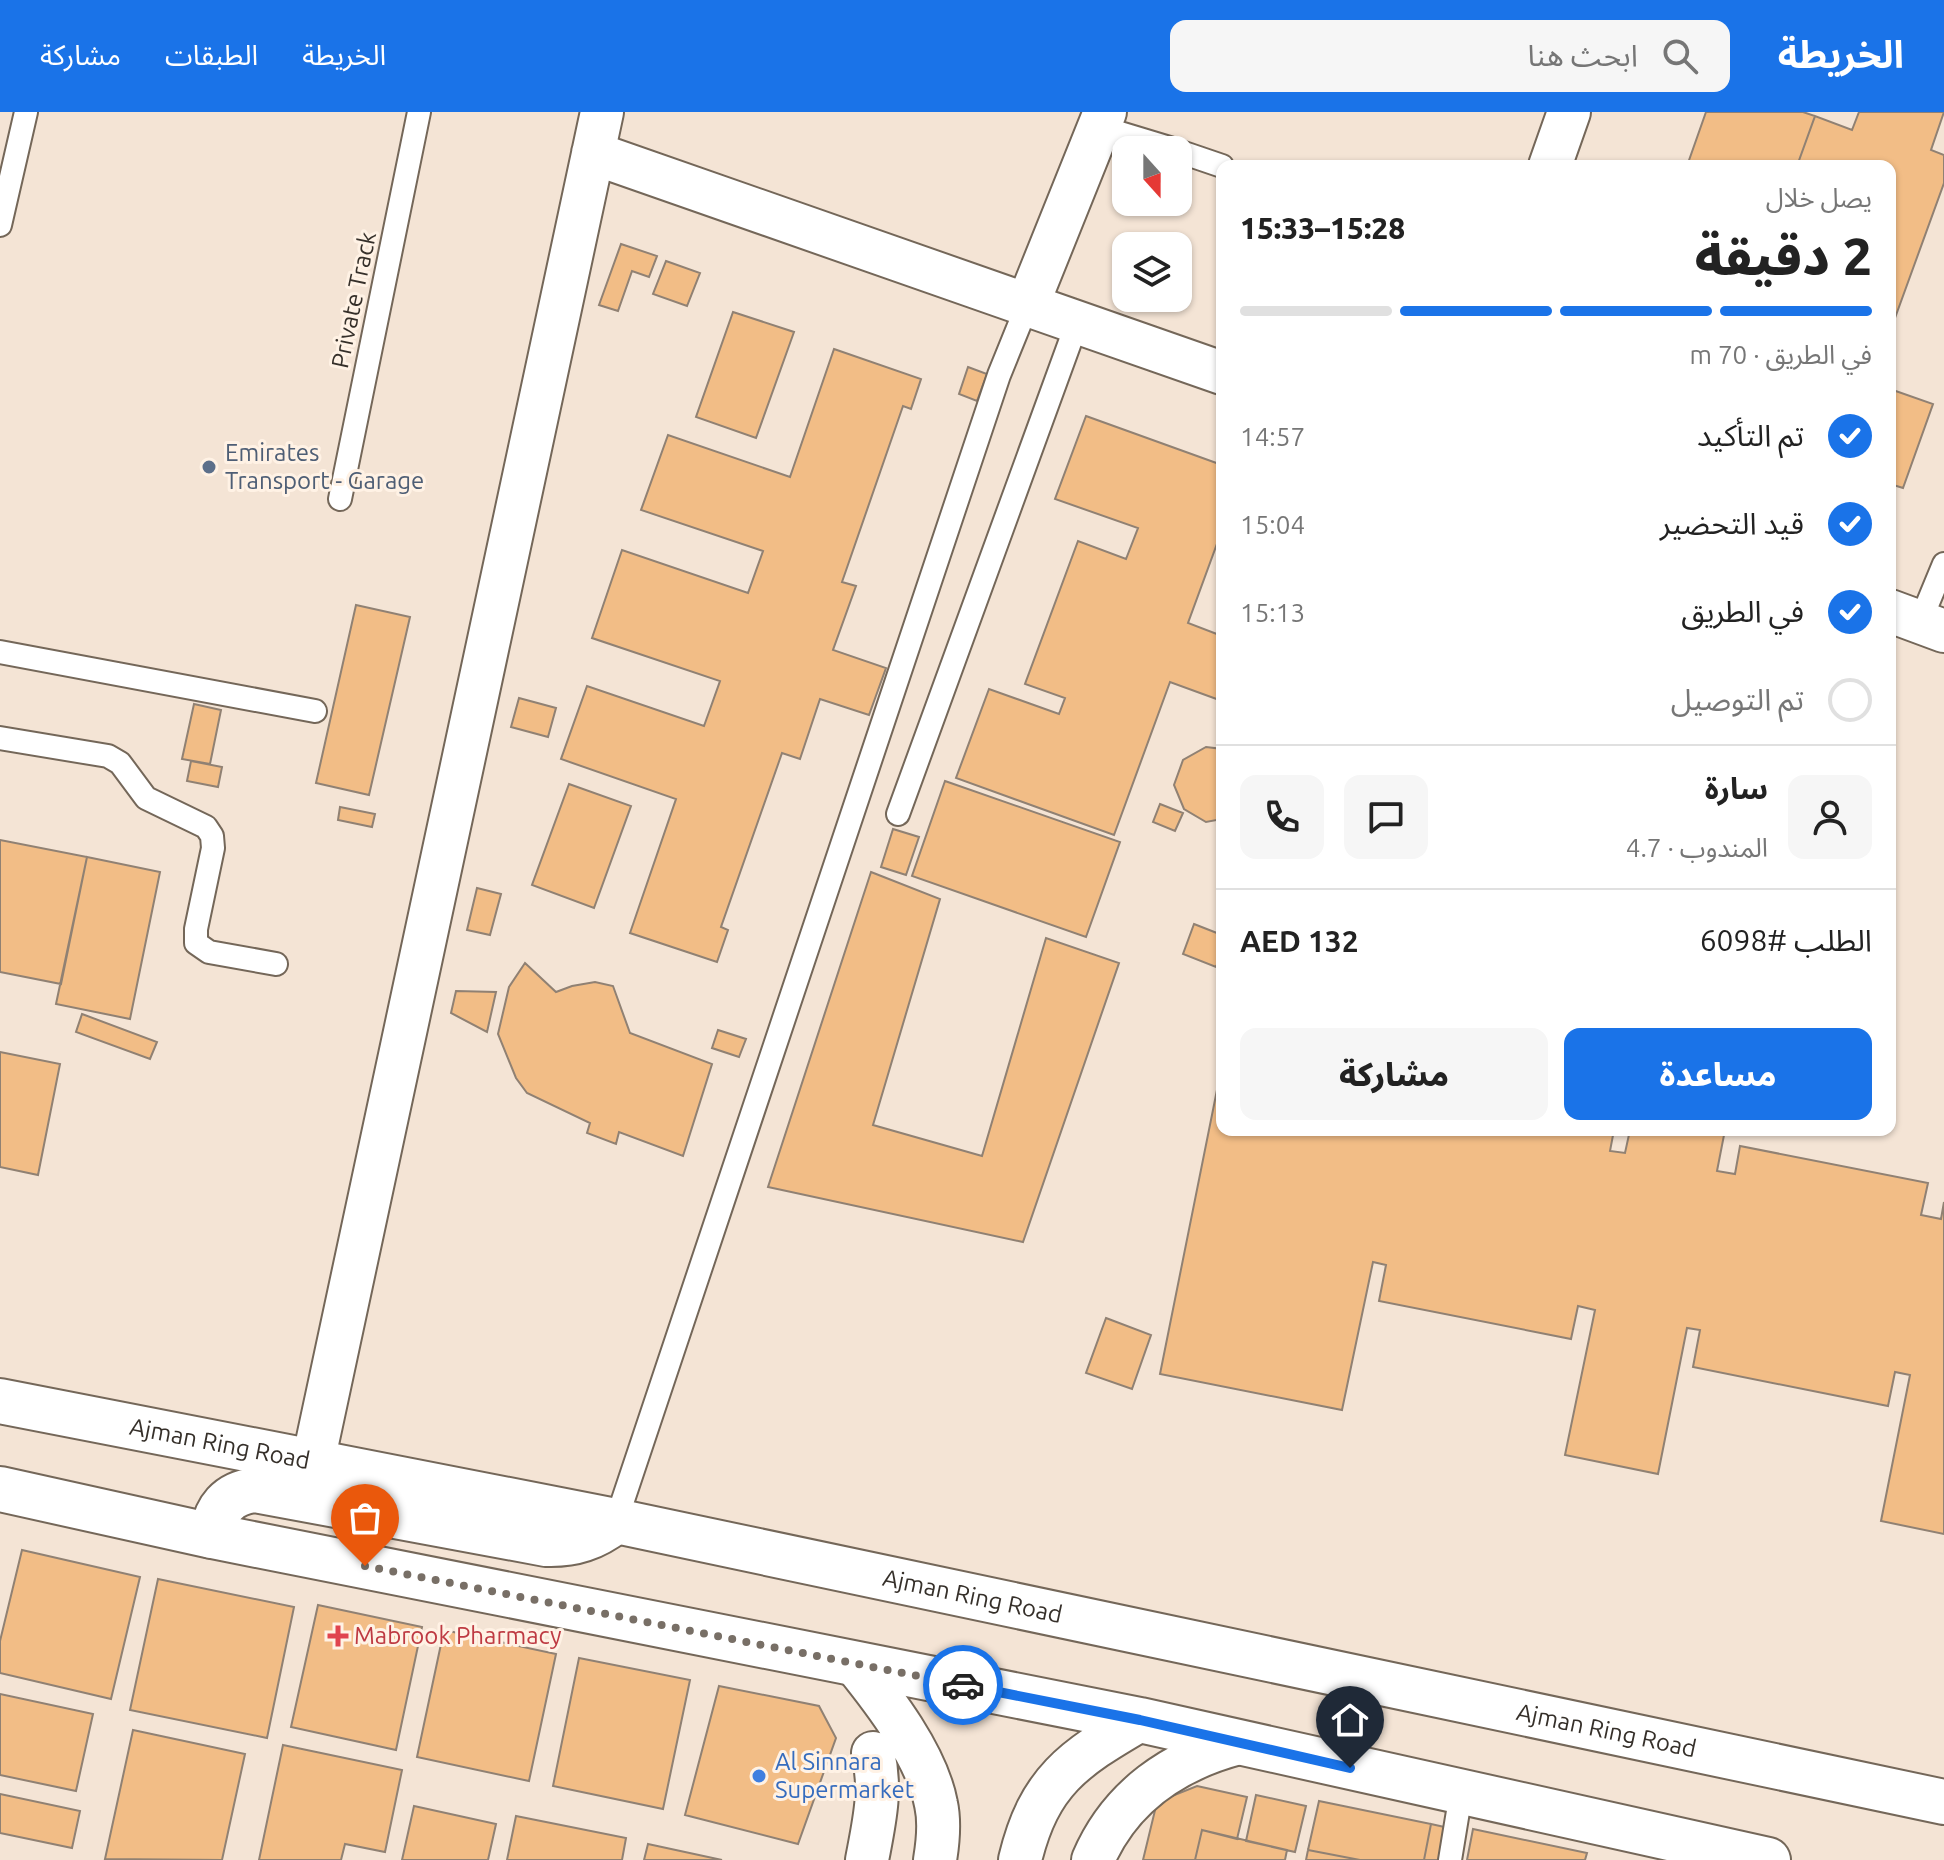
<!DOCTYPE html>
<html lang="ar">
<meta charset="utf-8">
<style>
:root{--surface:#fff;--page:#f6f6f6;--text:#222;--muted:#767676;--line:#e0e0e0;--accent:#1a73e8}
body{margin:0;font-family:Ubuntu,"Noto Sans Arabic",sans-serif;background:var(--page);color:var(--text);direction:rtl;height:100vh;display:flex;flex-direction:column;font-size:30px;white-space:nowrap}
*{box-sizing:border-box;margin:0}
p{font-size:26px;color:var(--muted)}
.icon{flex:none;width:44px;height:44px;fill:none;stroke:currentColor;stroke-width:2;stroke-linecap:round;stroke-linejoin:round}
.map{position:relative;flex:1;overflow:hidden;direction:ltr}
.side{position:absolute;left:1216px;top:48px;width:680px;height:976px;display:flex;flex-direction:column;background:var(--surface);border-radius:16px;box-shadow:0 2px 6px #0004;direction:rtl}
.side>*{flex:none}
.needle{width:52px;rotate:159deg}
.buttons{position:absolute;left:1112px;top:24px;display:grid;gap:16px}
.buttons a{display:grid;place-items:center;width:80px;height:80px;border-radius:16px;background:var(--surface);box-shadow:0 2px 6px #0004;font-size:40px}
.pin{position:absolute;display:grid;place-items:center;width:68px;height:68px;color:#fff;margin:-82px -34px;border-radius:50% 50% 50% 0;rotate:-45deg;box-shadow:0 0 8px #0007}
.pin .icon{rotate:45deg}
.courier{position:absolute;display:grid;place-items:center;width:80px;height:80px;margin:-40px;border:6px solid #1a73e8;border-radius:50%;background:#fff;color:#222;box-shadow:0 2px 10px #0007}
.overview em{font-style:normal;font-weight:800}
.overview div{display:flex;flex-direction:column-reverse}
.overview{display:flex;align-items:center;justify-content:space-between;height:136px;padding:0 24px}
h1{font-size:52px;font-weight:800;line-height:60px}
.bar{display:grid;grid-template-columns:repeat(4,1fr);gap:12px 8px;align-content:center;height:96px;padding:0 24px}
.bar i{height:10px;border-radius:6px;background:var(--line)}
.bar .selected{background:var(--accent)}
.bar p{grid-column:span 4}
.line{display:flex;align-items:center;gap:20px;padding:0 24px;border-top:2px solid var(--line)}
.line div{flex:1}
.round{display:grid;place-items:center;flex:none;width:84px;height:84px;border-radius:16px;background:var(--page)}
ol{padding:0 24px;list-style:none}
li{display:flex;align-items:center;gap:24px;height:88px}
li p{margin-inline-start:auto}
li .icon{padding:8px;border-radius:50%;background:var(--accent);color:#fff;stroke-width:4}
li:last-child{color:var(--muted)}
li i{width:44px;height:44px;border:4px solid var(--line);border-radius:50%}
.action{display:flex;gap:16px;margin-top:auto;padding:16px 24px}
.action a{flex:1;height:92px;border-radius:16px;background:var(--accent);color:#fff;font-size:32px;font-weight:800;line-height:92px;text-align:center}
.action a+a{background:var(--page);color:var(--text)}
header{display:flex;align-items:center;gap:48px;box-sizing:border-box;height:112px;padding:0 40px;background:var(--accent);color:#fff}
header strong{font-size:38px}
nav{display:flex;gap:44px;margin-inline-start:auto;font-size:28px}
.search{width:560px;height:72px;background:var(--page);display:flex;align-items:center;gap:20px;box-sizing:border-box;padding:0 28px;border-radius:16px;color:var(--muted);font-size:30px}
.map>svg:first-child{display:block}
</style>
<header>
<strong>الخريطة</strong>
<div class="search"><svg class="icon" aria-label="search" viewBox="0 0 24 24"><circle cx="10" cy="10" r="6"/><path d="M15 15l6 6"/></svg>ابحث هنا</div>
<nav><a>الخريطة</a><a>الطبقات</a><a>مشاركة</a></nav>
</header>
<div class="map">
<svg width="1944" height="1748" viewBox="0 0 1944 1748">
<rect width="100%" height="100%" fill="#f4e4d5"/>
<path fill="#f2bd86" stroke="#908173" stroke-width="2" d="M1706 0H1803L1815 4 1797 54H1687Z
M1859 0H1944L1931 38 1944 43V71L1891 217 1890 54H1797L1815 4 1852 18Z
M621 132 657 144 649 165 632 159 618 199 599 193Z
M666 149 700 161 687 194 653 182Z
M733 200 794 220 756 326 696 305Z
M834 237 921 267 911 297 903 294 842 470 856 474 833 538 886 556 869 603 820 587 800 647 782 641 721 815 728 818 717 850 630 821 676 687 561 647 587 574 704 614 720 569 592 526 622 438 748 481 763 439 641 398 668 323 790 365Z
M968 255 987 262 977 289 959 282Z
M1890 277 1933 292 1903 376 1890 372Z
M1086 304 1222 353V418L1188 511 1222 524V589L1170 570 1114 723 956 666 989 577 1059 602 1065 586 1025 572 1078 429 1126 447 1138 416 1055 387Z
M356 493 410 505 369 683 316 671Z
M519 586 556 596 548 625 511 615Z
M194 592 221 598 210 652 182 647Z
M1206 635 1222 637V707L1206 710 1184 697 1174 673 1183 648Z
M191 649 222 655 218 675 187 669Z
M945 669 1120 730 1086 825 912 764Z
M569 672 631 694 594 796 532 773Z
M1160 692 1183 701 1175 719 1153 710Z
M340 695 375 702 372 715 338 708Z
M893 717 919 725 906 763 881 755Z
M0 728 87 745 61 872 0 860Z
M87 745 160 760 130 907 56 892Z
M871 760 940 787 873 1013 982 1044 1046 826 1119 851 1023 1130 768 1075Z
M477 776 501 782 490 823 467 818Z
M1194 812 1222 823V839L1216 855 1183 842Z
M525 851 556 880 572 874 595 870 613 874 630 921 712 952 683 1044 619 1020 616 1032 587 1021 590 1011 527 981 516 966 498 922 509 875Z
M456 879 496 880 487 920 451 901Z
M82 902 157 930 150 947 76 920Z
M718 918 746 927 739 945 712 936Z
M0 940 60 952 38 1063 0 1055Z
M1222 953V1018H1614L1610 1039 1625 1041 1630 1018H1725L1717 1059 1735 1062 1740 1034 1928 1071 1921 1103 1941 1107 1944 1090V1422L1881 1409 1910 1263 1895 1260 1888 1294 1693 1255 1700 1218 1687 1216 1658 1362 1565 1343 1595 1198 1578 1194 1571 1227 1379 1189 1386 1153 1373 1150 1342 1298 1160 1262Z
M1106 1206 1151 1223 1132 1277 1086 1261Z
M22 1438 140 1465 111 1587 0 1561V1529Z
M158 1467 294 1495 267 1626 130 1598Z
M318 1493 422 1515 396 1638 291 1615Z
M444 1518 556 1542 529 1669 417 1645Z
M579 1546 690 1568 663 1697 553 1674Z
M719 1574 819 1594 836 1626 798 1732 685 1703Z
M0 1582 93 1602 76 1679 0 1663Z
M133 1618 245 1642 222 1748 105 1747Z
M283 1633 402 1658 385 1740 345 1732 341 1748H259Z
M1197 1674 1247 1685 1237 1727 1202 1718 1195 1748H1143L1157 1690Z
M0 1682 80 1699 72 1736 0 1721Z
M1256 1683 1306 1694 1295 1740 1246 1729Z
M1319 1689 1431 1712 1424 1748H1360L1308 1738Z
M414 1694 496 1712 488 1748H402Z
M516 1704 626 1726 622 1748H507Z
M1431 1712 1449 1716 1442 1748H1424Z
M1473 1717 1587 1741 1585 1748H1467Z
M1202 1718 1287 1738 1285 1748H1195Z
M648 1732 722 1748H644Z
M1308 1738 1360 1748H1306Z"/>
<g fill="none" stroke-linecap="round" stroke-linejoin="round">
<defs>
<path id="service" d="M1100 15 1176 38
M1178 39 1222 54
M0 113 26 0
M340 387 419 0
M1920 510 1944 452
M0 540 315 599
M0 626 108 644 120 651 146 686 206 715 212 724 213 736 196 817V831L209 840 276 852
M898 702 1077 211
M616 1409 999 263 1027 194
M1450 1748 1461 1681"/>
<path id="minor" d="M593 41 1222 261
M1550 54 1569 0
M1027 194 1105 0
M1890 499 1944 519
M313 1350 602 0
M854 1551C884 1588 927 1644 936 1692 940 1710 938 1730 935 1748
M867 1748C874 1711 882 1678 873 1641
M1020 1748C1039 1669 1073 1647 1140 1608
M1093 1748C1120 1685 1174 1648 1239 1631"/>
<g id="secondary">
<path id="s1" d="M0 1289 616 1409 1944 1690"/>
<path d="M0 1377 212 1424 1140 1608 1768 1748"/>
<path d="M212 1424C215 1397 228 1381 255 1378L546 1432C574 1433 594 1426 616 1409"/>
</g>
</defs>
<use href="#service" stroke="#746759" stroke-width="26"/>
<use href="#minor" stroke="#746759" stroke-width="46"/>
<use href="#secondary" stroke="#746759" stroke-width="48"/>
<use href="#service" stroke="#fff" stroke-width="22"/>
<use href="#minor" stroke="#fff" stroke-width="42"/>
<use href="#secondary" stroke="#fff" stroke-width="44"/>
</g>
<g fill="none" stroke-linecap="round" stroke-linejoin="round">
<path stroke="#786f66" stroke-width="8" stroke-dasharray="0 14.4" d="M365 1454 963 1573"/>
<path stroke="#1a73e8" stroke-width="10" d="M963 1573 1140 1608 1350 1656"/>
</g>
<circle fill="#5c6f8a" stroke="#fff2e5" stroke-width="3" cx="209" cy="355" r="8"/>
<path fill="#e0444e" stroke="#fff2e5" stroke-width="3" d="M334 1512h8v8h8v8h-8v8h-8v-8h-8v-8h8z"/>
<circle fill="#3f7fe0" stroke="#fff2e5" stroke-width="3" cx="759" cy="1664" r="8"/>
<g text-anchor="middle" stroke-width="6" stroke-linejoin="round" paint-order="stroke">
<g font-size="24" fill="#36302a" stroke="#fff2e5">
<text transform="translate(354 188) rotate(-78)" y="8">Private Track</text>
<text dy="8" stroke="none"><textPath href="#s1" startOffset="224">Ajman Ring Road</textPath></text>
<text dy="8" stroke="none"><textPath href="#s1" startOffset="992">Ajman Ring Road</textPath></text>
<text dy="8" stroke="none"><textPath href="#s1" startOffset="1640">Ajman Ring Road</textPath></text>
</g>
<g font-size="24" fill="#4e5e75" stroke="#fff2e5" text-anchor="start">
<text x="225" y="349">Emirates<tspan x="225" dy="28">Transport - Garage</tspan></text>
</g>
<g font-size="24" fill="#be3a42" stroke="#fff2e5" text-anchor="start">
<text x="354" y="1532">Mabrook Pharmacy</text>
</g>
<g font-size="24" fill="#366cbe" stroke="#fff2e5" text-anchor="start">
<text x="775" y="1658">Al Sinnara<tspan x="775" dy="28">Supermarket</tspan></text>
</g>
</g>
</svg>
<div class="buttons">
<a><svg class="needle" viewBox="-14 -14 28 28"><path d="M0-13l5 13h-10z" fill="#e53935"/><path d="M0 13l5-13h-10z" fill="#767676"/></svg></a>
<a><svg class="icon" aria-label="layers" viewBox="0 0 24 24"><path d="M12 4l9 5-9 5-9-5zM3 14l9 5 9-5"/></svg></a>
</div>
<div class="pin" style="left:365px;top:1454px;background:#ea580c"><svg class="icon" aria-label="bag" viewBox="0 0 24 24"><path d="M5 8h14l-1 12H6zM9 8a3 3 0 0 1 6 0"/></svg></div>
<div class="pin" style="left:1350px;top:1656px;background:#1f2937"><svg class="icon" aria-label="home" viewBox="0 0 24 24"><path d="M3 11l9-7 9 7M6 9v11h12V9"/></svg></div>
<div class="courier" style="left:963px;top:1573px"><svg class="icon" aria-label="car" viewBox="0 0 24 24"><path d="M5 17H2v-5l4-1 3-4h7l3 4 3 1v5h-3M9 17h6M6 11h13"/><circle cx="7" cy="17" r="2"/><circle cx="17" cy="17" r="2"/></svg></div>
<section class="side">
<div class="overview"><div><h1>2 دقيقة</h1><p>يصل خلال</p></div><em>15:28–15:33</em></div>
<div class="bar"><i class="selected"></i><i class="selected"></i><i class="selected"></i><i></i><p>في الطريق · 70 m</p></div>
<ol>
<li><svg class="icon" aria-label="check" viewBox="0 0 24 24"><path d="M5 12l5 5 9-10"/></svg>تم التأكيد<p>14:57</p></li>
<li><svg class="icon" aria-label="check" viewBox="0 0 24 24"><path d="M5 12l5 5 9-10"/></svg>قيد التحضير<p>15:04</p></li>
<li><svg class="icon" aria-label="check" viewBox="0 0 24 24"><path d="M5 12l5 5 9-10"/></svg>في الطريق<p>15:13</p></li>
<li><i></i>تم التوصيل</li>
</ol>
<div class="line" style="height:144px"><a class="round"><svg class="icon" aria-label="person" viewBox="0 0 24 24"><circle cx="12" cy="8" r="4"/><path d="M4 21q1-7 8-7t8 7"/></svg></a><div><b>سارة</b><p>المندوب · 4.7</p></div><a class="round"><svg class="icon" aria-label="chat" viewBox="0 0 24 24"><path d="M4 5h16v11H9l-5 4z"/></svg></a><a class="round"><svg class="icon" aria-label="phone" viewBox="0 0 24 24"><path d="M5 4h4l2 5-3 2q2 4 5 5l2-3 5 2v4C11 20 4 13 5 4z"/></svg></a></div>
<div class="line" style="height:104px"><div>الطلب #6098</div><b>AED 132</b></div>
<div class="action"><a>مساعدة</a><a>مشاركة</a></div>
</section>
</div>
